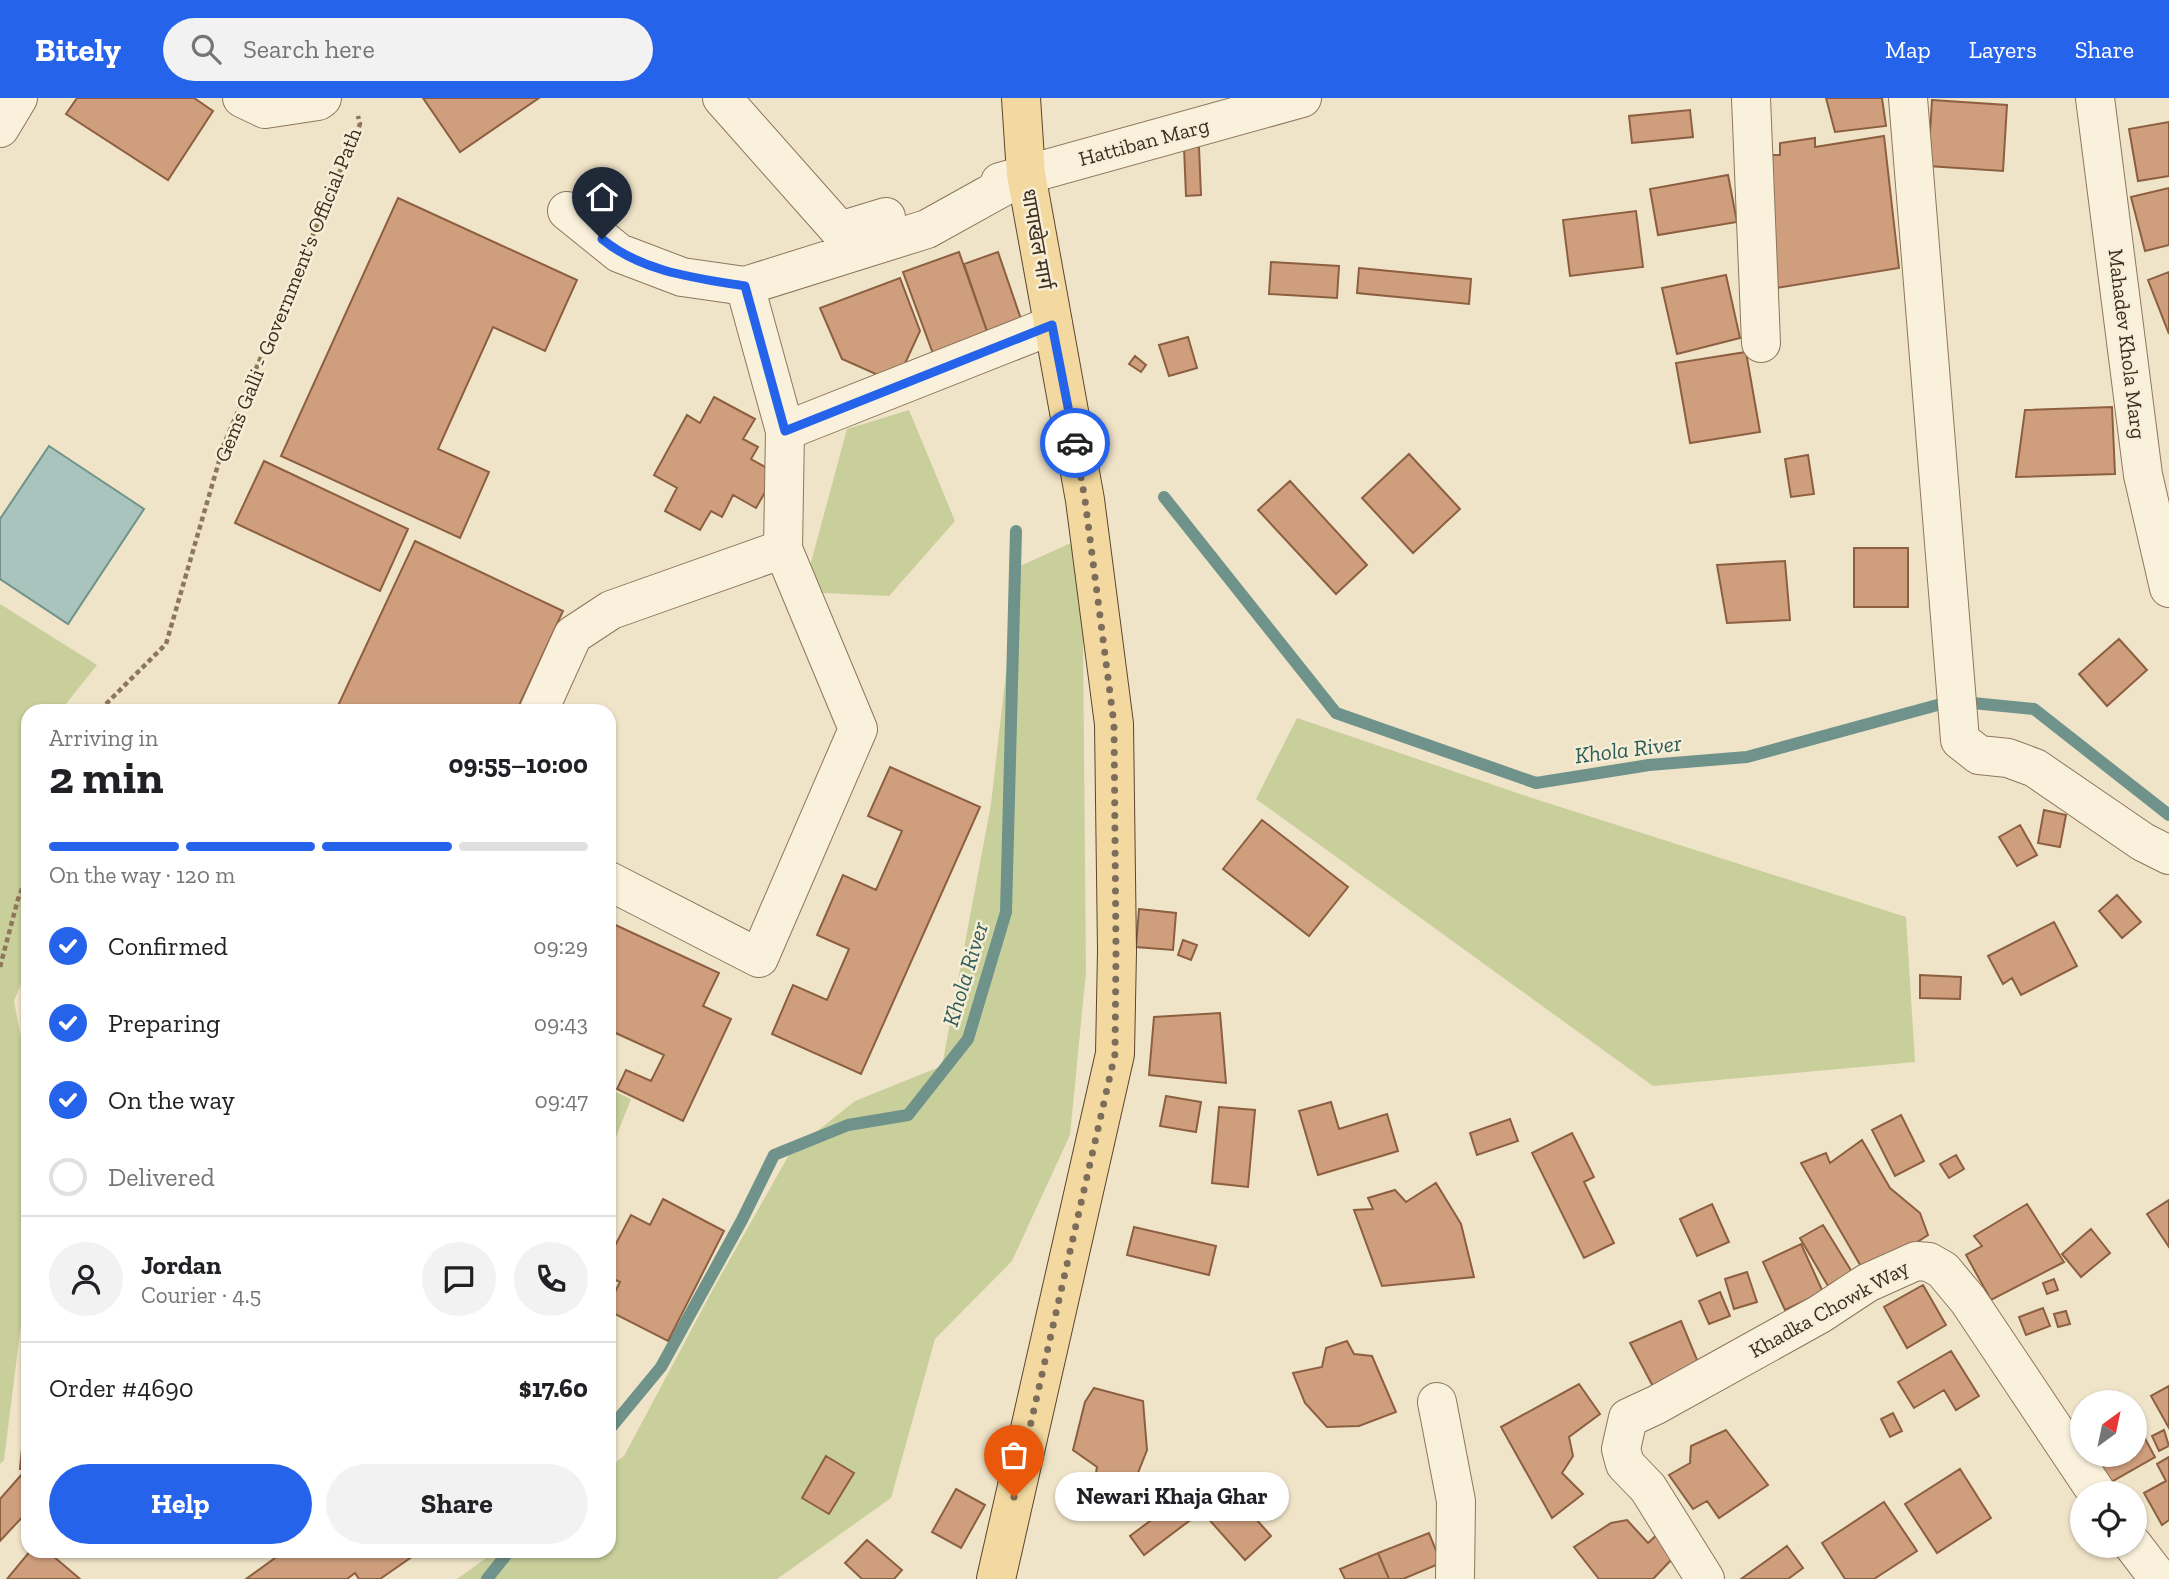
<!DOCTYPE html>
<meta charset="utf-8">
<style>
:root{--surface:#fff;--page:#f2f2f2;--text:#202124;--muted:#757577;--line:#e0e0e0;--accent:#2563eb}
body{margin:0;font-family:"Zilla Slab","Noto Sans Devanagari",serif;background:var(--page);color:var(--text);height:100vh;display:flex;flex-direction:column;font-size:26px;white-space:nowrap}
*{box-sizing:border-box;margin:0}
p{font-size:23px;color:var(--muted)}
.icon{flex:none;width:38px;height:38px;fill:none;stroke:currentColor;stroke-width:2;stroke-linecap:round;stroke-linejoin:round}
.map{position:relative;flex:1;overflow:hidden}
.sheet{position:absolute;left:21px;top:606px;width:595px;height:854px;display:flex;flex-direction:column;background:var(--surface);border-radius:21px;box-shadow:0 2px 5px #0004}
.sheet>*{flex:none}
.needle{width:46px;rotate:33deg}
.tools{position:absolute;left:2070px;top:1292px;display:grid;gap:14px}
.tools a{display:grid;place-items:center;width:77px;height:77px;border-radius:50%;background:var(--surface);box-shadow:0 2px 5px #0004;font-size:35px}
.pin{position:absolute;display:grid;place-items:center;width:60px;height:60px;color:#fff;margin:-72px -30px;border-radius:50% 50% 50% 0;rotate:-45deg;box-shadow:0 0 7px #0007}
.pin .icon{rotate:45deg}
.courier{position:absolute;display:grid;place-items:center;width:70px;height:70px;margin:-35px;border:5px solid #2563eb;border-radius:50%;background:#fff;color:#222;box-shadow:0 2px 9px #0007}
.bubble{position:absolute;height:49px;border-radius:24px;background:var(--surface);box-shadow:0 2px 5px #0004;font-size:23px;font-weight:700;line-height:49px;text-align:center}
.overview em{font-style:normal;font-weight:700}
.overview div{display:flex;flex-direction:column-reverse}
.overview{display:flex;align-items:center;justify-content:space-between;height:119px;padding:0 28px}
h1{font-size:46px;font-weight:700;line-height:52px}
.bar{display:grid;grid-template-columns:repeat(4,1fr);gap:10px 7px;align-content:center;height:84px;padding:0 28px}
.bar i{height:9px;border-radius:5px;background:var(--line)}
.bar .selected{background:var(--accent)}
.bar p{grid-column:span 4}
.line{display:flex;align-items:center;gap:18px;padding:0 28px;border-top:2px solid var(--line)}
.line div{flex:1}
.round{display:grid;place-items:center;flex:none;width:74px;height:74px;border-radius:37px;background:var(--page)}
ol{padding:0 28px;list-style:none}
li{display:flex;align-items:center;gap:21px;height:77px}
li p{margin-inline-start:auto}
li .icon{padding:7px;border-radius:50%;background:var(--accent);color:#fff;stroke-width:4}
li:last-child{color:var(--muted)}
li i{width:38px;height:38px;border:4px solid var(--line);border-radius:50%}
.primary-button{display:flex;gap:14px;margin-top:auto;padding:14px 28px}
.primary-button a{flex:1;height:80px;border-radius:42px;background:var(--accent);color:#fff;font-size:28px;font-weight:700;line-height:80px;text-align:center}
.primary-button a+a{background:var(--page);color:var(--text)}
header{display:flex;align-items:center;gap:42px;box-sizing:border-box;height:98px;padding:0 35px;background:var(--accent);color:#fff}
header strong{font-size:33px}
nav{display:flex;gap:38px;margin-inline-start:auto;font-size:24px}
.search{width:490px;height:63px;background:var(--page);display:flex;align-items:center;gap:18px;box-sizing:border-box;padding:0 24px;border-radius:38px;color:var(--muted);font-size:26px}
.map>svg:first-child{display:block}
</style>
<header>
<strong>Bitely</strong>
<div class="search"><svg class="icon" aria-label="search" viewBox="0 0 24 24"><circle cx="10" cy="10" r="6"/><path d="M15 15l6 6"/></svg>Search here</div>
<nav><a>Map</a><a>Layers</a><a>Share</a></nav>
</header>
<div class="map">
<svg width="2169" height="1481" viewBox="0 0 2169 1481">
<rect width="100%" height="100%" fill="#f0e4c8"/>
<path fill="#c9cf9b" d="M909 312 955 423 889 498 803 494 847 331Z
M1073 444 1083 539 1086 874 1070 1037 1012 1163 935 1241 891 1400 777 1481H457L496 1453 609 1452V1369L624 1358 712 1193 790 1055 855 1003 942 968 991 706 1018 469Z
M0 506 97 567 61 612H28V869L14 903 28 977V1171L4 1362 0 1366Z
M1297 620 1529 699 1906 819 1915 964 1653 988 1256 701Z
M609 991 631 1001 609 1057Z"/>
<path fill="#a9c4bc" stroke="#6f938a" stroke-width="2" d="M49 348 144 411 68 526 0 481V421Z"/>
<g fill="none" stroke-linecap="round" stroke-linejoin="round">
<path stroke="#6f938a" stroke-width="12" d="M1164 399 1336 615 1536 685 1649 667 1747 659 1952 603 2034 611 2169 717
M609 1332 661 1269 742 1122 774 1057 848 1027 908 1017 968 941 1006 814 1016 433
M487 1481 510 1452"/>
</g>
<path fill="#cf9f7d" stroke="#8d5f41" stroke-width="2" d="M77 0H194L213 13 168 82 66 16Z
M423 0H539L460 54Z
M1826 0H1882L1886 28 1835 34Z
M1932 2 2007 7 2003 73 1928 68Z
M1690 12 1693 39 1632 45 1629 18Z
M2169 24V78L2138 83 2129 31Z
M1884 38 1899 170 1770 191 1759 57H1780V45L1815 40V49Z
M1184 49H1199L1201 97 1186 98Z
M1728 77 1737 124 1658 137 1650 91Z
M2169 90V147L2145 153 2131 99Z
M398 100 577 182 545 253 493 229 438 351 489 374 460 440 281 358Z
M1636 113 1643 169 1570 178 1563 122Z
M959 154 990 242 935 261 903 174Z
M998 154 1024 230 990 242 964 166Z
M1271 164 1339 168 1337 200 1269 196Z
M1359 170 1471 181 1469 206 1357 195Z
M2169 174V236L2148 182Z
M1726 177 1740 240 1677 256 1662 190Z
M900 180 920 233 896 285 842 261 820 210Z
M1188 239 1197 270 1169 278 1159 247Z
M1746 254 1760 334 1690 345 1676 265Z
M1135 258 1146 267 1141 274 1129 266Z
M714 299 755 321 743 341 758 349 751 361 776 375 756 410 733 397 722 419 711 413 700 432 665 413 677 390 654 377 687 317 700 325Z
M2112 309 2115 376 2016 379 2025 312Z
M1409 356 1460 411 1413 455 1362 400Z
M1808 357 1814 396 1791 399 1785 361Z
M264 363 408 431 380 493 235 425Z
M1290 383 1367 467 1336 496 1258 412Z
M415 443 563 513 517 612H336Z
M1854 450H1908V509H1854Z
M1785 463 1790 522 1727 525 1717 467Z
M2119 541 2147 572 2107 608 2079 576Z
M890 669 980 709 861 976 772 936 793 887 827 902 849 851 817 837 843 777 876 792 902 733 868 718Z
M2044 712 2066 717 2060 749 2038 745Z
M1262 722 1348 789 1309 838 1223 771Z
M2020 727 2037 757 2017 768 1999 739Z
M2117 797 2141 824 2122 840 2099 813Z
M1139 811 1176 815 1173 852 1136 849Z
M609 824 719 875 703 908 731 921 683 1023 617 991 626 972 651 983 664 957 609 932Z
M2054 824 2077 868 2021 897 2012 880 2003 886 1988 858Z
M1183 842 1197 847 1191 862 1178 857Z
M1920 877 1961 879 1960 901 1920 900Z
M1220 915 1226 985 1149 977 1154 919Z
M1166 998 1201 1004 1196 1034 1160 1028Z
M1331 1004 1339 1031 1387 1016 1398 1053 1318 1077 1299 1013Z
M1219 1009 1255 1012 1248 1089 1212 1085Z
M1901 1017 1924 1063 1895 1078 1872 1032Z
M1510 1021 1518 1043 1477 1057 1470 1035Z
M1572 1035 1594 1079 1584 1084 1614 1145 1584 1160 1532 1055Z
M1862 1042 1890 1090 1920 1115 1928 1137 1866 1177 1801 1065 1826 1055 1830 1065Z
M1956 1057 1964 1071 1949 1080 1940 1066Z
M1436 1085 1461 1126 1474 1179 1382 1188 1354 1112 1373 1111 1368 1100 1395 1092 1406 1104Z
M663 1101 724 1133 668 1243 609 1213V1206L620 1184 609 1179V1159L631 1117 650 1127Z
M2169 1102V1149L2147 1116Z
M1712 1106 1729 1144 1697 1158 1680 1121Z
M2027 1106 2064 1164 1991 1202 1966 1157 1982 1148 1974 1138Z
M1823 1127 1852 1174 1828 1188 1800 1140Z
M1134 1129 1216 1148 1209 1177 1127 1157Z
M2091 1131 2110 1155 2081 1179 2062 1156Z
M1801 1146 1823 1194 1785 1212 1763 1164Z
M1747 1174 1757 1204 1734 1211 1725 1181Z
M2054 1181 2058 1192 2047 1196 2043 1185Z
M1923 1187 1946 1227 1907 1250 1884 1209Z
M1720 1194 1730 1218 1709 1226 1699 1203Z
M2043 1210 2050 1228 2026 1237 2019 1219Z
M2066 1213 2070 1226 2058 1229 2054 1216Z
M1681 1223 1700 1269 1656 1294 1630 1245Z
M1347 1243 1354 1256 1372 1258 1396 1314 1359 1328 1327 1329 1305 1305 1293 1275 1322 1269 1326 1250Z
M1951 1253 1979 1298 1956 1312 1944 1292 1914 1310 1898 1284Z
M1579 1286 1600 1316 1569 1339 1573 1358 1562 1375 1583 1396 1552 1420 1501 1329Z
M28 1288V1371H20Z
M2169 1288V1330L2151 1298Z
M1094 1290 1143 1303 1147 1352 1130 1395 1094 1386 1097 1369 1073 1352 1085 1304Z
M1893 1315 1902 1333 1890 1339 1881 1321Z
M1726 1332 1768 1387 1719 1420 1707 1403 1693 1411 1669 1377 1690 1365 1691 1348Z
M2164 1332 2169 1348 2159 1353 2152 1338Z
M2141 1333 2155 1359 2104 1388 2090 1362 2100 1356H2135V1336Z
M826 1358 854 1375 829 1416 802 1400Z
M2169 1359V1422L2162 1427 2144 1395 2166 1383 2157 1366Z
M1960 1371 1991 1420 1937 1455 1905 1406Z
M23 1375 28 1379V1413L0 1443V1401Z
M1225 1386 1271 1438 1245 1462 1198 1409Z
M956 1391 985 1407 961 1450 932 1434Z
M1182 1399 1197 1417 1144 1457 1130 1438Z
M1884 1404 1917 1453 1874 1481H1845L1822 1445Z
M1627 1422 1648 1445 1661 1433 1674 1459 1653 1481H1599L1574 1449 1611 1425Z
M1429 1435 1441 1465 1403 1481H1389L1378 1455Z
M867 1442 902 1472 894 1481H862L845 1465Z
M1787 1448 1803 1470 1788 1481H1741Z
M31 1452H46L80 1481H7Z
M286 1452H413L416 1456 380 1481H359L355 1475 347 1481H246Z
M1378 1455 1389 1481H1345L1340 1471Z"/>
<g fill="none" stroke-linecap="round" stroke-linejoin="round">
<defs>
<path id="minor" d="M242 0 265 11 318 3 322 0
M722 0 840 133 886 119
M1751 0 1761 245
M1908 0 1960 642 1979 657 2008 660 2035 670 2143 744 2169 757
M2095 0 2143 377 2169 490
M0 30 18 0
M1000 84 1302 0
M567 113 619 155 682 179 745 188
M785 333 1053 227
M539 612 573 537 611 512 783 451
M609 783 759 860 858 631 783 451 785 333 745 188 927 131 1026 76
M1437 1304 1456 1403 1455 1481
M2133 1447 2159 1481
M1705 1481 1648 1390 1625 1366 1621 1351 1628 1320 1656 1307 1820 1216 1867 1185 1916 1163 1929 1164 1943 1172 1968 1202 2097 1395"/>
<path id="major" d="M996 1481 1115 956 1117 853 1114 626 1085 402 1026 76 1021 0"/>
</defs>
<use href="#minor" stroke="#8d765c" stroke-width="40"/>
<use href="#major" stroke="#5b4430" stroke-width="40"/>
<path stroke="#8d765c" stroke-width="4.5" stroke-dasharray="5 3.5" stroke-linecap="butt" d="M100 612 166 546 224 346 360 26 358 18
M0 869 18 801 28 776"/>
<use href="#minor" stroke="#faf1dc" stroke-width="38"/>
<use href="#major" stroke="#f3d9a0" stroke-width="38"/>
</g>
<g fill="none" stroke-linecap="round" stroke-linejoin="round">
<path stroke="#7c6e5b" stroke-width="7" stroke-dasharray="0 12.6" d="M1014 1399 1115 956 1116 853 1114 626 1085 402 1075 345"/>
<path stroke="#2563eb" stroke-width="9" d="M602 141C642 174 695 180 745 188L785 333 1052 227 1075 345"/>
</g>
<g text-anchor="middle" stroke-width="5" stroke-linejoin="round" paint-order="stroke">
<g font-size="21" fill="#3d2e20" stroke="#f7eed8">
<text transform="translate(1144 44) rotate(-15)" y="7">Hattiban Marg</text>
<text transform="translate(1037 141) rotate(80)" y="7">धापाखेल मार्ग</text>
<text transform="translate(288 197) rotate(-68)" y="7">Gems Galli - Government's Official Path</text>
<text transform="translate(2127 246) rotate(83)" y="7">Mahadev Khola Marg</text>
<text transform="translate(1829 1211) rotate(-29)" y="7">Khadka Chowk Way</text>
</g>
<g font-size="23" font-style="italic" fill="#2f5d5a" stroke="#f7eed8">
<text transform="translate(1628 651) rotate(-7)" y="8">Khola River</text>
<text transform="translate(965 876) rotate(-73)" y="8">Khola River</text>
</g>
</g>
</svg>
<div class="tools">
<a><svg class="needle" viewBox="-14 -14 28 28"><path d="M0-13l5 13h-10z" fill="#e53935"/><path d="M0 13l5-13h-10z" fill="#757577"/></svg></a>
<a><svg class="icon" aria-label="locate" viewBox="0 0 24 24"><circle cx="12" cy="12" r="6"/><path d="M12 2v4M12 18v4M2 12h4M18 12h4"/></svg></a>
</div>
<div class="pin" style="left:1014px;top:1399px;background:#ea580c"><svg class="icon" aria-label="bag" viewBox="0 0 24 24"><path d="M5 8h14l-1 12H6zM9 8a3 3 0 0 1 6 0"/></svg></div>
<div class="pin" style="left:602px;top:141px;background:#1f2937"><svg class="icon" aria-label="home" viewBox="0 0 24 24"><path d="M3 11l9-7 9 7M6 9v11h12V9"/></svg></div>
<div class="courier" style="left:1075px;top:345px"><svg class="icon" aria-label="car" viewBox="0 0 24 24"><path d="M5 17H2v-5l4-1 3-4h7l3 4 3 1v5h-3M9 17h6M6 11h13"/><circle cx="7" cy="17" r="2"/><circle cx="17" cy="17" r="2"/></svg></div>
<div class="bubble" style="left:1055px;top:1374px;width:234px">Newari Khaja Ghar</div>
<section class="sheet">
<div class="overview"><div><h1>2 min</h1><p>Arriving in</p></div><em>09:55–10:00</em></div>
<div class="bar"><i class="selected"></i><i class="selected"></i><i class="selected"></i><i></i><p>On the way · 120 m</p></div>
<ol>
<li><svg class="icon" aria-label="check" viewBox="0 0 24 24"><path d="M5 12l5 5 9-10"/></svg>Confirmed<p>09:29</p></li>
<li><svg class="icon" aria-label="check" viewBox="0 0 24 24"><path d="M5 12l5 5 9-10"/></svg>Preparing<p>09:43</p></li>
<li><svg class="icon" aria-label="check" viewBox="0 0 24 24"><path d="M5 12l5 5 9-10"/></svg>On the way<p>09:47</p></li>
<li><i></i>Delivered</li>
</ol>
<div class="line" style="height:126px"><a class="round"><svg class="icon" aria-label="person" viewBox="0 0 24 24"><circle cx="12" cy="8" r="4"/><path d="M4 21q1-7 8-7t8 7"/></svg></a><div><b>Jordan</b><p>Courier · 4.5</p></div><a class="round"><svg class="icon" aria-label="chat" viewBox="0 0 24 24"><path d="M4 5h16v11H9l-5 4z"/></svg></a><a class="round"><svg class="icon" aria-label="phone" viewBox="0 0 24 24"><path d="M5 4h4l2 5-3 2q2 4 5 5l2-3 5 2v4C11 20 4 13 5 4z"/></svg></a></div>
<div class="line" style="height:91px"><div>Order #4690</div><b>$17.60</b></div>
<div class="primary-button"><a>Help</a><a>Share</a></div>
</section>
</div>
